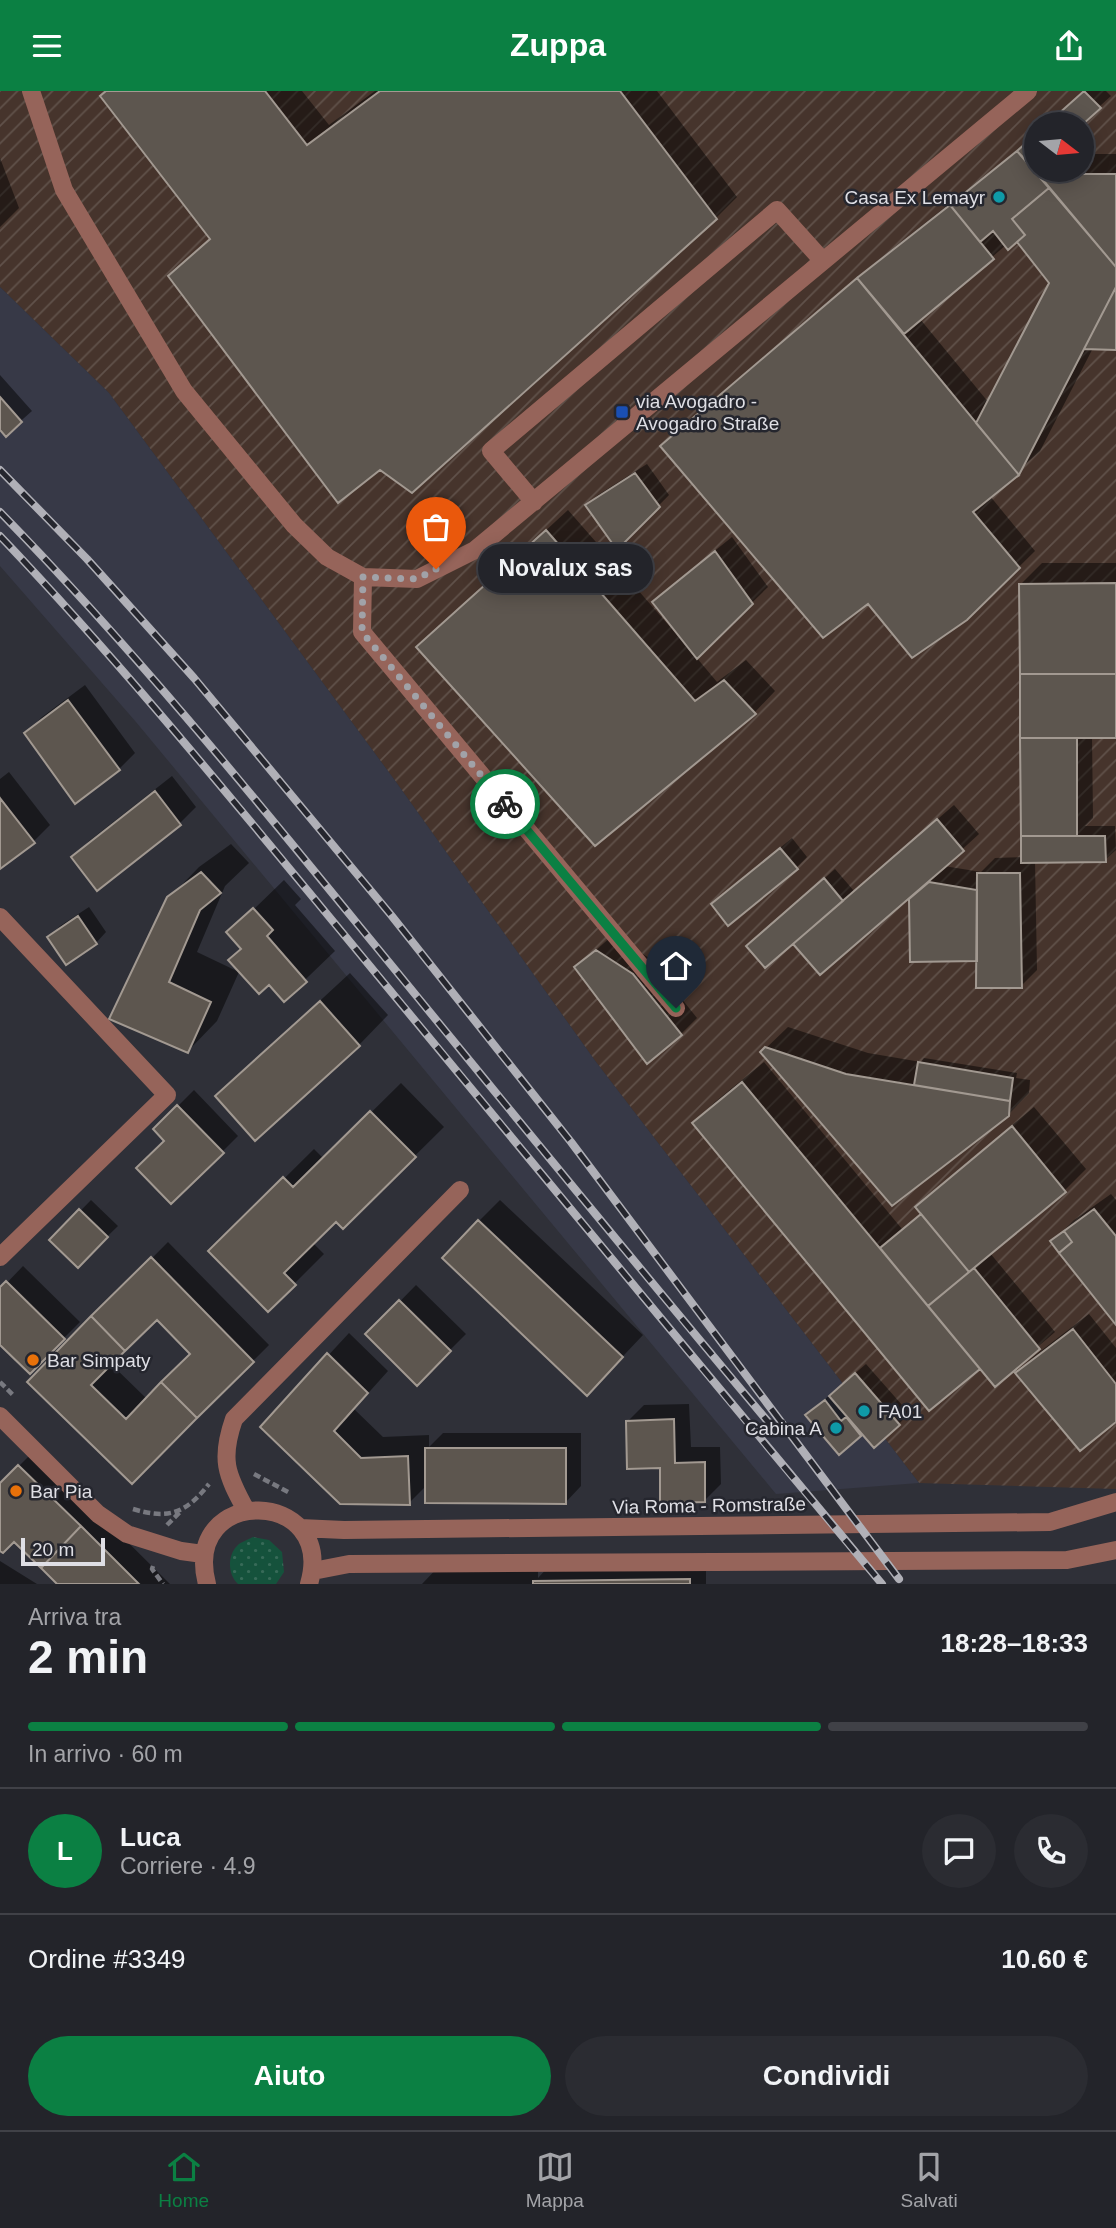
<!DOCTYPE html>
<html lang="it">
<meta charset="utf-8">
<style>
:root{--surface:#23242a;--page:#2b2c32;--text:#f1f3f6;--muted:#a3a4a8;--line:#404147;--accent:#0b8043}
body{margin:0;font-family:Arial,sans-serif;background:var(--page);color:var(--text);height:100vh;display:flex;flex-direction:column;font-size:26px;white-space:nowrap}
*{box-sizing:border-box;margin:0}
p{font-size:23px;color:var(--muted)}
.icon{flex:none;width:38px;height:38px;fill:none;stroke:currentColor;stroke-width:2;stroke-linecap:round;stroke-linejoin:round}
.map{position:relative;height:1493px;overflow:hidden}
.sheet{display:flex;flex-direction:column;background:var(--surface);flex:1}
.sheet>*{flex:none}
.needle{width:46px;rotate:106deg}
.buttons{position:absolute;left:1024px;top:21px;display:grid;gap:14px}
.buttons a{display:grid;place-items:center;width:70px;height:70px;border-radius:50%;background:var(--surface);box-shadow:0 4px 18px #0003,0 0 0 2px var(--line);font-size:35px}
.scale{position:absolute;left:21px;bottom:18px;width:84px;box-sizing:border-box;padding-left:7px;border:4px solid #dfdfe5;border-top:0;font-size:19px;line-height:24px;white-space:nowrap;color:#dfdfe5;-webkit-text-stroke:5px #25262e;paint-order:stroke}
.pin{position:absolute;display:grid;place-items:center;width:60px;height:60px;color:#fff;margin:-72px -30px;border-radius:50% 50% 50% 0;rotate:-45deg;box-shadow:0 0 7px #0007}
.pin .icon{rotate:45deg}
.courier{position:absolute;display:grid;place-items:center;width:70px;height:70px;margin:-35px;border:5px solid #0b8043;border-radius:50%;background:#fff;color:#222;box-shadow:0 2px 9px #0007}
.bubble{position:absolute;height:49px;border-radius:24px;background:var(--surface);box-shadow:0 4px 18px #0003,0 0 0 2px var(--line);font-size:23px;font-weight:700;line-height:49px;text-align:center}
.overview em{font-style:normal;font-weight:700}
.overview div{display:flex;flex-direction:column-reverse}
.overview{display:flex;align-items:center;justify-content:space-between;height:119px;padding:0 28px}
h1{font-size:46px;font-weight:700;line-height:52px}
.bar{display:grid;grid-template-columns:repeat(4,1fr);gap:10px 7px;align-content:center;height:84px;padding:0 28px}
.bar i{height:9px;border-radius:5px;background:var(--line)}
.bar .current{background:var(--accent)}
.bar p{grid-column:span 4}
.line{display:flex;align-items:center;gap:18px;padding:0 28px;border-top:2px solid var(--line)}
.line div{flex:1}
.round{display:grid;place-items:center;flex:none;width:74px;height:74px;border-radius:37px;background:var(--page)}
.button{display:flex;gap:14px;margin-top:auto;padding:14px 28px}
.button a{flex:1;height:80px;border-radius:42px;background:var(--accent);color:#fff;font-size:28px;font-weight:700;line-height:80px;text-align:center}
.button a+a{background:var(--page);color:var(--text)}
header{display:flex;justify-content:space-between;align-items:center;height:91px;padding:0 28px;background:var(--accent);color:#fff;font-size:32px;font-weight:700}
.dock{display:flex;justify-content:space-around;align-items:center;height:98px;border-top:2px solid var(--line);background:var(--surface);font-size:19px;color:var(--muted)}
.dock a{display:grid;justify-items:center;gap:4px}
.dock .current{color:var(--accent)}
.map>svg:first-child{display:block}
</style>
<header><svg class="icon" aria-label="menu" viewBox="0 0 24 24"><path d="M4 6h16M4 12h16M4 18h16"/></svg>Zuppa<svg class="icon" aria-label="share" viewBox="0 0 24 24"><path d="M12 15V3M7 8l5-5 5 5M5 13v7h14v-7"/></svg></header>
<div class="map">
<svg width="1116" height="1493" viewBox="0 0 1116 1493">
<defs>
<pattern id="industrial-furrows" width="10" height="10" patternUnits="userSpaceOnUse" patternTransform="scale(1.75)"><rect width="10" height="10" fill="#46342c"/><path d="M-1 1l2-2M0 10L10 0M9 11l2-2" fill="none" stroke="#60514a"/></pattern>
<pattern id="grass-dots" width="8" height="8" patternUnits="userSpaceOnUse" patternTransform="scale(1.75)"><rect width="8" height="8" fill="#15523c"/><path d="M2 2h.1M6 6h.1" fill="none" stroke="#376a58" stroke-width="1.8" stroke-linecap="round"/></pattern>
</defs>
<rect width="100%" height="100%" fill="#2f3038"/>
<path fill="url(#industrial-furrows)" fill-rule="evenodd" d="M0 0H1116V1398L919 1392 596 971 396 691 109 302 0 196ZM1036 33H1082V79H1036Z"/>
<path fill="#373947" d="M0 196 109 302 396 691 596 971 919 1392 776 1403 136 631 0 475Z"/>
<path fill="url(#grass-dots)" d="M253 1446 269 1449 282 1461 284 1481 276 1493H238C228 1484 227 1465 237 1455 240 1451 248 1449 253 1446Z"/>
<path fill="#0007" fill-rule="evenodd" d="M108 0H302L329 34 375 0H657L737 106 716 127 192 164 211 147Z
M1086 0H1106L1111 5 1080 33H1048Z
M1036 44V79H1082V55L1089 63H1116V257H1093L1040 360 990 405 1035 460 966 528 868 511 663 355 876 171ZM1025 145 1051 191 989 312 920 228 1006 154Z
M0 67 19 117 0 136Z
M0 284 32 320 6 343 0 336Z
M647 373 669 404 617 457 587 414 598 404Z
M568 419 678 545 680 543 655 511 671 495 732 446 768 496 696 566 717 591 746 569 775 600 755 621 595 753 419 556Z
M1042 472H1116V645H1092L1093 727 1085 735H1115L1116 759 1105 769 1035 770 1037 879 1021 895 978 869H912L910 804 820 882 793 850 759 845 835 778 854 800 954 714 979 743 944 775 981 781 995 767 1023 766 1021 493Z
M85 594 135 662 119 678 26 642 42 626Z
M9 681 50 734 34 750 0 776V688Z
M172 685 196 716 180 732 97 797 73 766 89 750Z
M792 747 807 766 796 777 724 803Z
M231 753 249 772 225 795 197 861 239 881 217 930 188 960 112 927 169 807 199 776Z
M284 789 301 808 295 814 335 860 284 909 229 842Z
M89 816 106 841 96 852 50 846 60 835Z
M613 844 649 867 697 927 681 943 577 876Z
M350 882 388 924 359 954 217 1005Z
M788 936 868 962 921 971 924 967 1017 982 1016 987 1030 989 1029 1002 1008 1024 892 1113 762 961Z
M764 971 902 1138 922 1122 918 1116 939 1095 1034 1016 1086 1078 1065 1099 990 1162 1055 1241 995 1293 980 1275 930 1317 694 1032 715 1011Z
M401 992 444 1036 343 1136 336 1128 313 1152 324 1163 268 1219 211 1160 314 1058 324 1068Z
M194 999 238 1045 222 1061 155 1038Z
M1111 1103 1116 1109V1231L1053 1150 1074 1129Z
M91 1109 118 1135 78 1174 52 1149Z
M500 1109 643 1244 608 1281 479 1130Z
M168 1151 269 1254 132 1390 29 1291ZM157 1226 192 1263 147 1308 110 1272Z
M23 1175 80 1231 30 1281 0 1251V1199Z
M416 1194 466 1243 417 1292 368 1243Z
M1089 1223 1116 1257V1329L1017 1282 1033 1266Z
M349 1242 388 1280 354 1318 383 1346 429 1344V1356L443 1342H581V1395L565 1412 427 1394 409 1412 262 1336Z
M866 1273 909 1322 899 1333 862 1341 839 1362 818 1314Z
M689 1313 691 1356H720L721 1393 705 1409 661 1375 628 1330 644 1314Z
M35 1359 170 1493H59L14 1449 0 1457V1394Z
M0 1470 37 1493H0Z
M538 1470V1487L550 1474 706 1472V1493H422L441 1473Z"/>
<path fill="#5d564f" stroke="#a29991" stroke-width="2" d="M106 0H265L307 54 380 0H620L717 128 412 402 380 379 338 412 168 185 210 148 100 5Z
M1084 0 1101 17 1082 34 1047 33Z
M1036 43V75L1033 77 1017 60Z
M1017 60 1049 97 1012 128 1025 144 1008 159 993 140 980 151 950 114Z
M1036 75V79H1063L1067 83H1116V176L1033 77Z
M1049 97 1116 176V196L1019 384 976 332 1049 192 1017 151 1025 144 1012 128Z
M950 114 994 168 904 243 857 187Z
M857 187 1019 384 973 421 1020 477 967 529 912 567 868 513 823 547 660 355Z
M1116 196V259L1084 258Z
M0 306 22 331 6 346 0 339Z
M635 382 660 416 617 459 585 414Z
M546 439 695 610 724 589 756 623 595 755 416 556Z
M715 460 753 513 697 568 652 511Z
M1116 492V583H1020L1019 493Z
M1020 583H1116V647H1020Z
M68 609 120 679 75 713 24 642Z
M1020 647H1077V745H1021Z
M155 700 181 734 97 800 71 766Z
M0 707 35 752 0 778Z
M937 728 964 760 820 884 793 853Z
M1021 745H1105L1106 771 1021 772Z
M780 757 798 778 728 835 711 813Z
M201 781 221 802 200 819 169 891 211 911 188 962 109 928 167 806Z
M977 782H1020L1022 897H976Z
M824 787 843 810 765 877 746 855Z
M929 791 977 799V870L910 871 909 808Z
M253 817 273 839 267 845 307 891 284 911 269 894 259 903 228 869 241 858 226 841Z
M78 825 97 853 66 874 47 846Z
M596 859 633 883 682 944 647 973 574 876Z
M320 910 360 955 255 1050 215 1005Z
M765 956 846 983 1010 1010 1009 1025 892 1115 760 961Z
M918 971 1013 987 1010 1010 914 994Z
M742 991 980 1278 929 1320 692 1032Z
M177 1014 224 1062 171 1113 136 1077 164 1050 153 1038Z
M370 1020 416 1066 343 1138 336 1131 284 1182 296 1194 268 1221 208 1160 283 1086 293 1096Z
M1012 1035 1066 1101 969 1181 915 1116Z
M79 1118 108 1146 78 1177 49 1149Z
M1094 1118 1116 1145V1234L1059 1162 1072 1151 1064 1140Z
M921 1123 969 1181 928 1215 880 1157Z
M478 1129 623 1266 587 1305 442 1167Z
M1064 1140 1072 1151 1059 1162 1050 1150Z
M151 1166 254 1271 197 1327 161 1291 190 1263 157 1229 125 1260 91 1225Z
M974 1177 1040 1258 995 1296 928 1215Z
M6 1190 65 1248 30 1283 0 1254V1196Z
M399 1209 451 1260 417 1295 365 1243Z
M91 1225 125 1260 91 1294 126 1328 161 1291 197 1327 132 1393 27 1291Z
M1073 1238 1116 1293V1331L1080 1360 1015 1282Z
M327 1262 368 1302 334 1340 361 1367 408 1365 410 1414 340 1413 260 1336Z
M855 1282 900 1334 874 1357 829 1305Z
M825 1309 841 1330 846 1326 861 1345 839 1364 805 1324Z
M674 1328 675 1372 705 1371V1411L660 1412V1377L627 1378 626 1330Z
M425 1357H566V1413L425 1412Z
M18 1374 81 1435 41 1477 14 1451 3 1462 0 1460V1392Z
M81 1435 139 1493H57L41 1477Z
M690 1488V1493H533V1490Z"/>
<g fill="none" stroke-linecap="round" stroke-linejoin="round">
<path stroke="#787980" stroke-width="4.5" stroke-dasharray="7 3.5" stroke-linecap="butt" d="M0 1291 13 1304
M254 1383 290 1402
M133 1418C169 1429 186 1422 209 1393
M167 1434 181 1420
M153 1475 152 1478 163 1493"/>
<path stroke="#96645a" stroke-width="18" d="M31 0 64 99 184 300 294 434 327 466 363 486 417 488 475 459 1028 0
M534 411 491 360 777 119 823 170
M363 486 362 541 676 917
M0 826 167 1004 0 1166
M0 1325 98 1423 127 1443 181 1460 203 1463
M246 1419C226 1383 220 1368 234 1328L460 1099
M300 1437 344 1439 1050 1431 1116 1411
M313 1480 349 1473 1067 1469 1116 1459
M207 1493C181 1393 337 1397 309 1493"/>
<defs>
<path id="rail" d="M0 379 87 468 194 587 391 824 571 1051 899 1488
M0 421C128 552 244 694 360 836 498 1004 635 1173 775 1339
M0 445C126 577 239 717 355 857 531 1069 705 1282 882 1493"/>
</defs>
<use href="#rail" stroke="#b0b0b7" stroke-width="8"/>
<use href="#rail" stroke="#25262e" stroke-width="5" stroke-dasharray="16" stroke-linecap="butt"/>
</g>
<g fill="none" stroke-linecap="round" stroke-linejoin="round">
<path stroke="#a1a2a8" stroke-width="7" stroke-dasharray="0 12.6" d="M436 478 417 488 363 486 362 541 505 713"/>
<path stroke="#0b8043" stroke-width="9" d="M505 713 676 917"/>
</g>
<g fill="#0f9aa8" stroke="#25262e" stroke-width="2.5">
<circle cx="999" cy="106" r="7"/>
<circle cx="864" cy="1320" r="7"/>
<circle cx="836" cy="1337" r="7"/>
</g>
<rect fill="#1a4fb4" stroke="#25262e" stroke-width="2.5" x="615" y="314" width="14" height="14" rx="3.5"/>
<g fill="#e8710a" stroke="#25262e" stroke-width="2.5">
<circle cx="33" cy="1269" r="7"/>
<circle cx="16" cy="1400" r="7"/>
</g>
<g text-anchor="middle" stroke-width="5" stroke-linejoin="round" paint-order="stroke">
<g font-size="19" fill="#dfdfe5" stroke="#25262e" text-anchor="start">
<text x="985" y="113" text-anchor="end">Casa Ex Lemayr</text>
<text x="636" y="317">via Avogadro -<tspan x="636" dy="22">Avogadro Straße</tspan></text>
<text x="47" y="1276">Bar Simpaty</text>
<text x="878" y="1327">FA01</text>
<text x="822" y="1344" text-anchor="end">Cabina A</text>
<text x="30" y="1407">Bar Pia</text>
</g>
<g font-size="19" fill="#dfdfe5" stroke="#25262e">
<text transform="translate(709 1414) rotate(-1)" y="7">Via Roma - Romstraße</text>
</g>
</g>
</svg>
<div class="buttons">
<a><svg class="needle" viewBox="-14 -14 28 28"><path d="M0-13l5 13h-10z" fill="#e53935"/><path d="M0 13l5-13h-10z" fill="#a3a4a8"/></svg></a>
</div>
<div class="scale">20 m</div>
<div class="pin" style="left:436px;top:478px;background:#ea580c"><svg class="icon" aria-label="bag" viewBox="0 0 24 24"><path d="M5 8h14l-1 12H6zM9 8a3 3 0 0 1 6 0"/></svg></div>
<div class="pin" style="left:676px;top:917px;background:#1f2937"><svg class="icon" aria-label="home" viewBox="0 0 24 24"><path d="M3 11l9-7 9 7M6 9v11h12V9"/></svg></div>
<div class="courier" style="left:505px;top:713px"><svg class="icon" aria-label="bike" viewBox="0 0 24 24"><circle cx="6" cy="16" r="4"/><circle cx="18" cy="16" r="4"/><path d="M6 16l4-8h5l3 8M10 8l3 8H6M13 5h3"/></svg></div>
<div class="bubble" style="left:478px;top:453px;width:175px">Novalux sas</div>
</div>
<section class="sheet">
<div class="overview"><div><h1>2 min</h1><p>Arriva tra</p></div><em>18:28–18:33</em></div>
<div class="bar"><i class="current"></i><i class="current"></i><i class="current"></i><i></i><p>In arrivo · 60 m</p></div>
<div class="line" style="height:126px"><b class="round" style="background:var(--accent);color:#fff">L</b><div><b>Luca</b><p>Corriere · 4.9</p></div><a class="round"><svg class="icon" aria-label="chat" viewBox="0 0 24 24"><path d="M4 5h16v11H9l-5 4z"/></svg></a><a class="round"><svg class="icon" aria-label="phone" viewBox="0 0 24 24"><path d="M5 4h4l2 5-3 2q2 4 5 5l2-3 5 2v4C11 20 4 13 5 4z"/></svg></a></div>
<div class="line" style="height:91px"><div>Ordine #3349</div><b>10.60 €</b></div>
<div class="button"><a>Aiuto</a><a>Condividi</a></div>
</section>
<nav class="dock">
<a class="current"><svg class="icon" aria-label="home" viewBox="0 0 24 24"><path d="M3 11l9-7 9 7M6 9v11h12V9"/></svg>Home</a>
<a><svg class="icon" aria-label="map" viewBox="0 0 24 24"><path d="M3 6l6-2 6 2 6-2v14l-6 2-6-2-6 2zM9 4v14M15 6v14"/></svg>Mappa</a>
<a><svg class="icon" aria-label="saved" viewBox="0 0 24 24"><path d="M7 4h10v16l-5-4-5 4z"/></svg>Salvati</a>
</nav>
